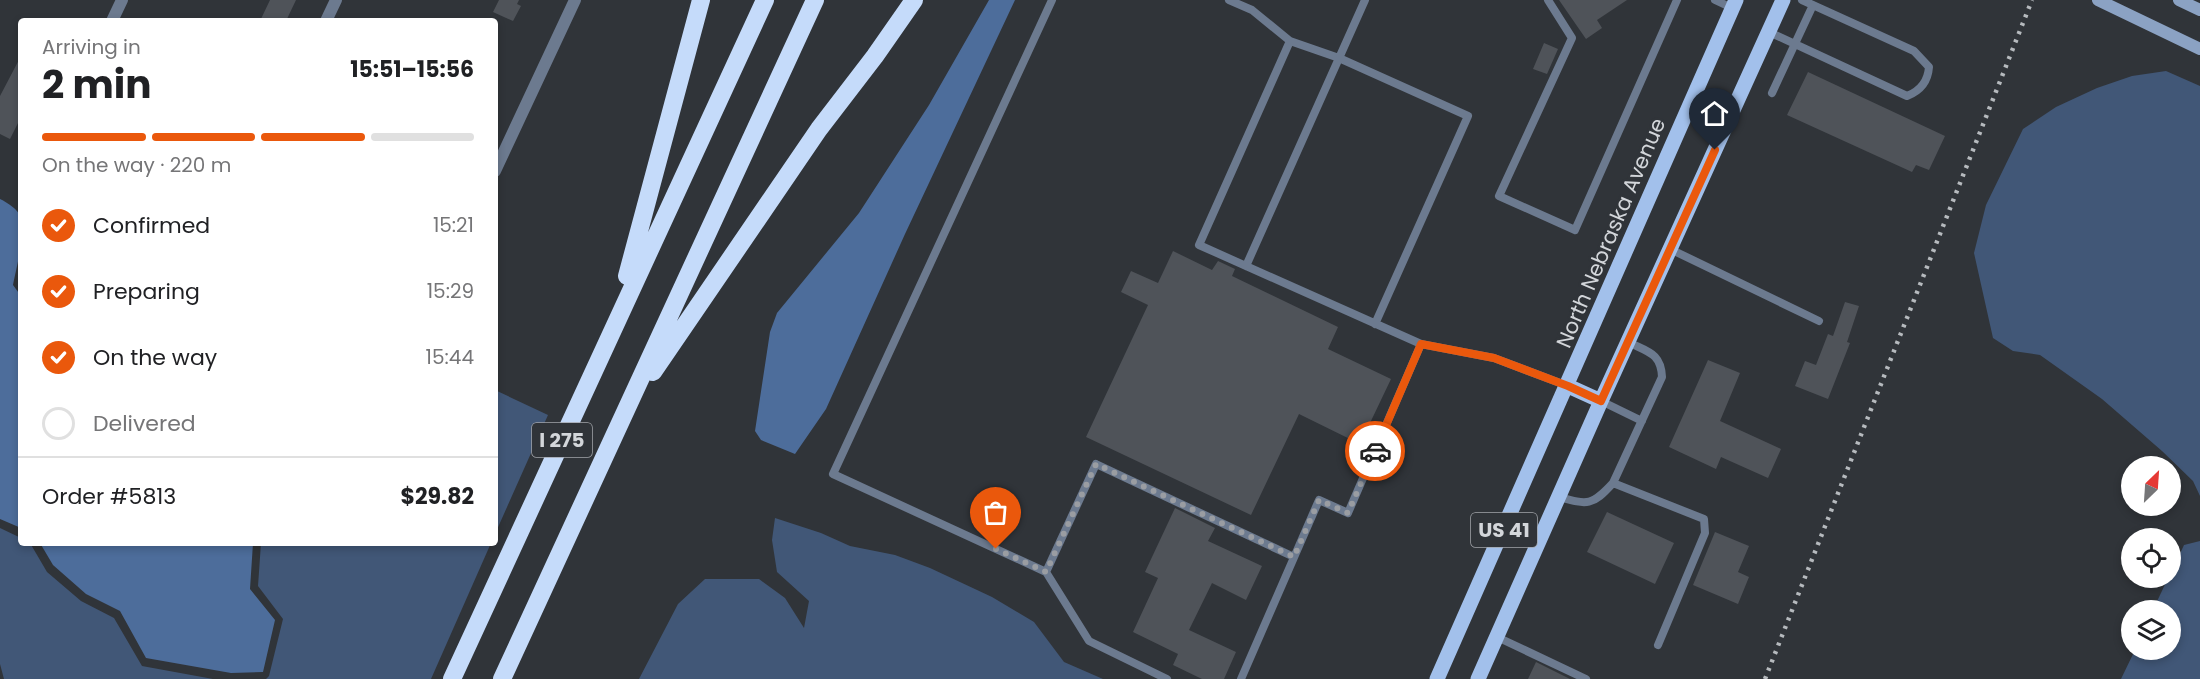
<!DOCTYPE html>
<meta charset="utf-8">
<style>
:root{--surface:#fff;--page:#f2f2f2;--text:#202124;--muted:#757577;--line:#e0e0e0;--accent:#ea580c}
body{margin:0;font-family:Poppins,sans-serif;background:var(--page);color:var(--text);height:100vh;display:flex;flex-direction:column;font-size:22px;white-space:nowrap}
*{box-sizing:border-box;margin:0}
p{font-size:20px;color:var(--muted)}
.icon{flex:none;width:33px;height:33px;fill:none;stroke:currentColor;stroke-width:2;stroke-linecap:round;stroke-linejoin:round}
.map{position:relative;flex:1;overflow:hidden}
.panel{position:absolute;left:18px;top:18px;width:480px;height:528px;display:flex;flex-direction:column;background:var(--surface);border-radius:6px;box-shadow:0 3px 9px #0003}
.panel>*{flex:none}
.needle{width:39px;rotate:25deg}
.controls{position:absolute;left:2121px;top:456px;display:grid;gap:12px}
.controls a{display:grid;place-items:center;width:60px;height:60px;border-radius:50%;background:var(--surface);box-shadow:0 3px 9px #0003;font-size:30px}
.pin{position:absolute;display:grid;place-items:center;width:51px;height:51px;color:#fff;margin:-62px -26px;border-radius:50% 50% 50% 0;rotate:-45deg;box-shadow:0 0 6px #0007}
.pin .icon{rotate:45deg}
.courier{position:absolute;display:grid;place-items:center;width:60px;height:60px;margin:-30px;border:4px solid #ea580c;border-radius:50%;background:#fff;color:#222;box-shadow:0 2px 8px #0007}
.headline em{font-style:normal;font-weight:700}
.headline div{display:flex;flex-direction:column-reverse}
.headline{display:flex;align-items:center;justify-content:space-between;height:102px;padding:0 24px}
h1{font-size:39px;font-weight:700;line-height:45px}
.bar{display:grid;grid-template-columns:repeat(4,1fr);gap:9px 6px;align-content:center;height:72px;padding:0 24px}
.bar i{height:8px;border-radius:4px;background:var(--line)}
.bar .selected{background:var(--accent)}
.bar p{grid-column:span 4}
.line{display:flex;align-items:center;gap:15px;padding:0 24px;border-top:2px solid var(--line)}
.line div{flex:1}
ol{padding:0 24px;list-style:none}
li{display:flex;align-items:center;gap:18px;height:66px}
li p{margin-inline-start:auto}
li .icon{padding:6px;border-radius:50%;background:var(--accent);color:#fff;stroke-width:4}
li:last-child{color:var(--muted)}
li i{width:33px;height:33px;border:3px solid var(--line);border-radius:50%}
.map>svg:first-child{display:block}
</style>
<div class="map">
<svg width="2200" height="679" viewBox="0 0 2200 679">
<rect width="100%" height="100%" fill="#303439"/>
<path fill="#415777" d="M2166 71 2200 86V496L2193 481 2162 451 2102 399 2040 355 2013 351 1993 338 1974 253 1986 205 2023 129 2056 107 2097 88 2132 76Z
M495 390 548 415 495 534Z
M775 518 821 533 850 546 895 555 930 568 992 597 1034 622 1064 662 1103 679H639L678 604 705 579H759L785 598 804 628 809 601 777 572 772 540Z
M0 528 21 538V543H30L47 572 81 601 114 618 142 666 213 679H4L0 664Z
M2200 541V679H2121L2135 650H2170V610H2153L2168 578H2170L2171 573 2184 545Z
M261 543H491L431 679H266L269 676 283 619 258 586Z"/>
<path fill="#4d6d9b" d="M989 0H1015L905 234 826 409 795 454 761 440 755 431 770 332 777 313 859 213 929 105Z
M0 199C8 203 18 209 21 218 26 233 16 269 13 285L21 296V528L0 519Z
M40 543H253L250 589 275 620 263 672 231 673 146 658 120 611 86 594 53 565Z"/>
<path fill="#4f5359" d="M270 0H296L286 21H260Z
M499 0H519L517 4 521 6 513 21 493 12Z
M1559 0H1627L1597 20 1602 28 1586 39Z
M1544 43 1558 49 1547 74 1533 69Z
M21 56V117L10 139 0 134V96Z
M1808 72 1945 136 1929 170 1916 165 1912 172 1787 115Z
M1173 251 1212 270 1218 261 1235 269 1232 276 1338 327 1328 349 1391 379 1360 444 1299 414 1251 515 1086 437 1148 305 1121 292 1131 271 1158 283Z
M1845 302 1859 306 1847 342 1850 343 1828 399 1795 386 1805 361 1816 365 1828 334 1833 336Z
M1708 360 1740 373 1720 421 1781 449 1768 478 1721 457 1716 469 1669 447Z
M1175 508 1215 528 1208 541 1262 566 1246 600 1212 583 1189 630 1236 652 1224 679H1202L1173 665 1178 654 1133 632 1158 578 1145 572Z
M1607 512 1674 543 1655 584 1587 552Z
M1715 532 1749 546 1738 572 1749 577 1738 604 1693 585Z
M1536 662 1570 679H1528Z"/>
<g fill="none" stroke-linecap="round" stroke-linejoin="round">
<path stroke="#6c7a8f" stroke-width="8" d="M1052 0 833 474 1046 572 1089 641 1167 679
M1229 0 1252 10 1290 41 1339 58 1468 116 1375 324
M1548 0 1572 38 1499 196 1575 230 1677 0
M1715 0 1732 8
M1769 32 1907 96C1920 91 1928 81 1929 67L1914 51 1802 0
M1290 41 1199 245 1421 344 1494 358 1568 386
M1772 93 1813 5
M1670 249 1819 321
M1246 266 1365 0
M1601 401 1642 421
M1613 483 1662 377C1661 353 1648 352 1628 342
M1559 497C1588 505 1592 506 1613 483L1704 519 1705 533 1658 645
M1046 572 1096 464 1294 557
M1497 637 1586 679
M1241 679 1319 500 1348 513 1421 344"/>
<path stroke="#6c7a8f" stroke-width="12" d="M112 21 122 0
M326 21 336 0
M495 171 575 0"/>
<path stroke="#8ba2c3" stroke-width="12" d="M2098 0 2200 49
M2179 0 2200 10"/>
<path stroke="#a2c0eb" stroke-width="15" d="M1568 386 1601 401
M1437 679 1736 0
M1478 679 1601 401 1783 0"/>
<path stroke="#c5dbfa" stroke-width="18" d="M627 276 701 0
M653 372 819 129 875 56 914 0
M452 679 765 0
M502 679 815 0"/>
<path stroke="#b6babe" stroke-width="4.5" stroke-dasharray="3 6" stroke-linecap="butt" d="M1765 679 2032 0"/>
</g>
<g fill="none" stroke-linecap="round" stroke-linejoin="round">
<path stroke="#9a9da2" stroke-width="6" stroke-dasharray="0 10.8" d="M996 549 1046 572 1096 464 1294 557 1319 500 1348 513 1375 451"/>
<path stroke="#ea580c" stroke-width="8" d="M1375 451 1421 344 1494 358 1568 386 1601 401 1715 150"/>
</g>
<g text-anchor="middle" stroke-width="5" stroke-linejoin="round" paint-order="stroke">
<g fill="#303439" stroke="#a2a5aa" stroke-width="1.5">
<rect x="532" y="423" width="60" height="34" rx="4.5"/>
<rect x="1471" y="513" width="66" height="34" rx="4.5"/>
</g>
<g font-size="20" font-weight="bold" fill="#d3d6da">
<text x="562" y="447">I 275</text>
<text x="1504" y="537">US 41</text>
</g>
<g font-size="21" fill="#d3d6da" stroke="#303439">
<text transform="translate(1611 233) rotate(-67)" y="7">North Nebraska Avenue</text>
</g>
</g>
</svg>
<div class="controls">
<a><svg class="needle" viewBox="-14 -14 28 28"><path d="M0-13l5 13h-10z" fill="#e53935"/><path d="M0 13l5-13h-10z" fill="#757577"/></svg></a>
<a><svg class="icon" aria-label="locate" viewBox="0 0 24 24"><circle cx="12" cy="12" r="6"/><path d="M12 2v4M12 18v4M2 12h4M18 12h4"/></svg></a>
<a><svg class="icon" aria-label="layers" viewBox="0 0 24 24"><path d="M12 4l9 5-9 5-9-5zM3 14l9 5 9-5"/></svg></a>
</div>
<div class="pin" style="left:996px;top:549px;background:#ea580c"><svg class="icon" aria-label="bag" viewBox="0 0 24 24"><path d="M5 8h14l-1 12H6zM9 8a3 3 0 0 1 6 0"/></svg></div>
<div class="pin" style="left:1715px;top:150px;background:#1f2937"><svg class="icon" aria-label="home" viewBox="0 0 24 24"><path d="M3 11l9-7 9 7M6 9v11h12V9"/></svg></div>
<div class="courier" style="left:1375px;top:451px"><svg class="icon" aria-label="car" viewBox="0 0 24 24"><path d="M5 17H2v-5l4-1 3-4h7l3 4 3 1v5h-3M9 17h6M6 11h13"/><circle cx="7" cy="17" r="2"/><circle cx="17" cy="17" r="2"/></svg></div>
<section class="panel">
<div class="headline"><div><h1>2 min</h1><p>Arriving in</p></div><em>15:51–15:56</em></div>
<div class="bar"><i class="selected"></i><i class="selected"></i><i class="selected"></i><i></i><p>On the way · 220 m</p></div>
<ol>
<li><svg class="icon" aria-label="check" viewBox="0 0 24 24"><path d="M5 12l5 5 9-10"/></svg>Confirmed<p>15:21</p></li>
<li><svg class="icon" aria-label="check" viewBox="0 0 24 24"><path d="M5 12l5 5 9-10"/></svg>Preparing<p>15:29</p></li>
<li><svg class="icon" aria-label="check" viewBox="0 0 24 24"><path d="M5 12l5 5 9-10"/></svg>On the way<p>15:44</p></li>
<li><i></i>Delivered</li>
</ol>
<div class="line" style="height:78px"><div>Order #5813</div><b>$29.82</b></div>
</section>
</div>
